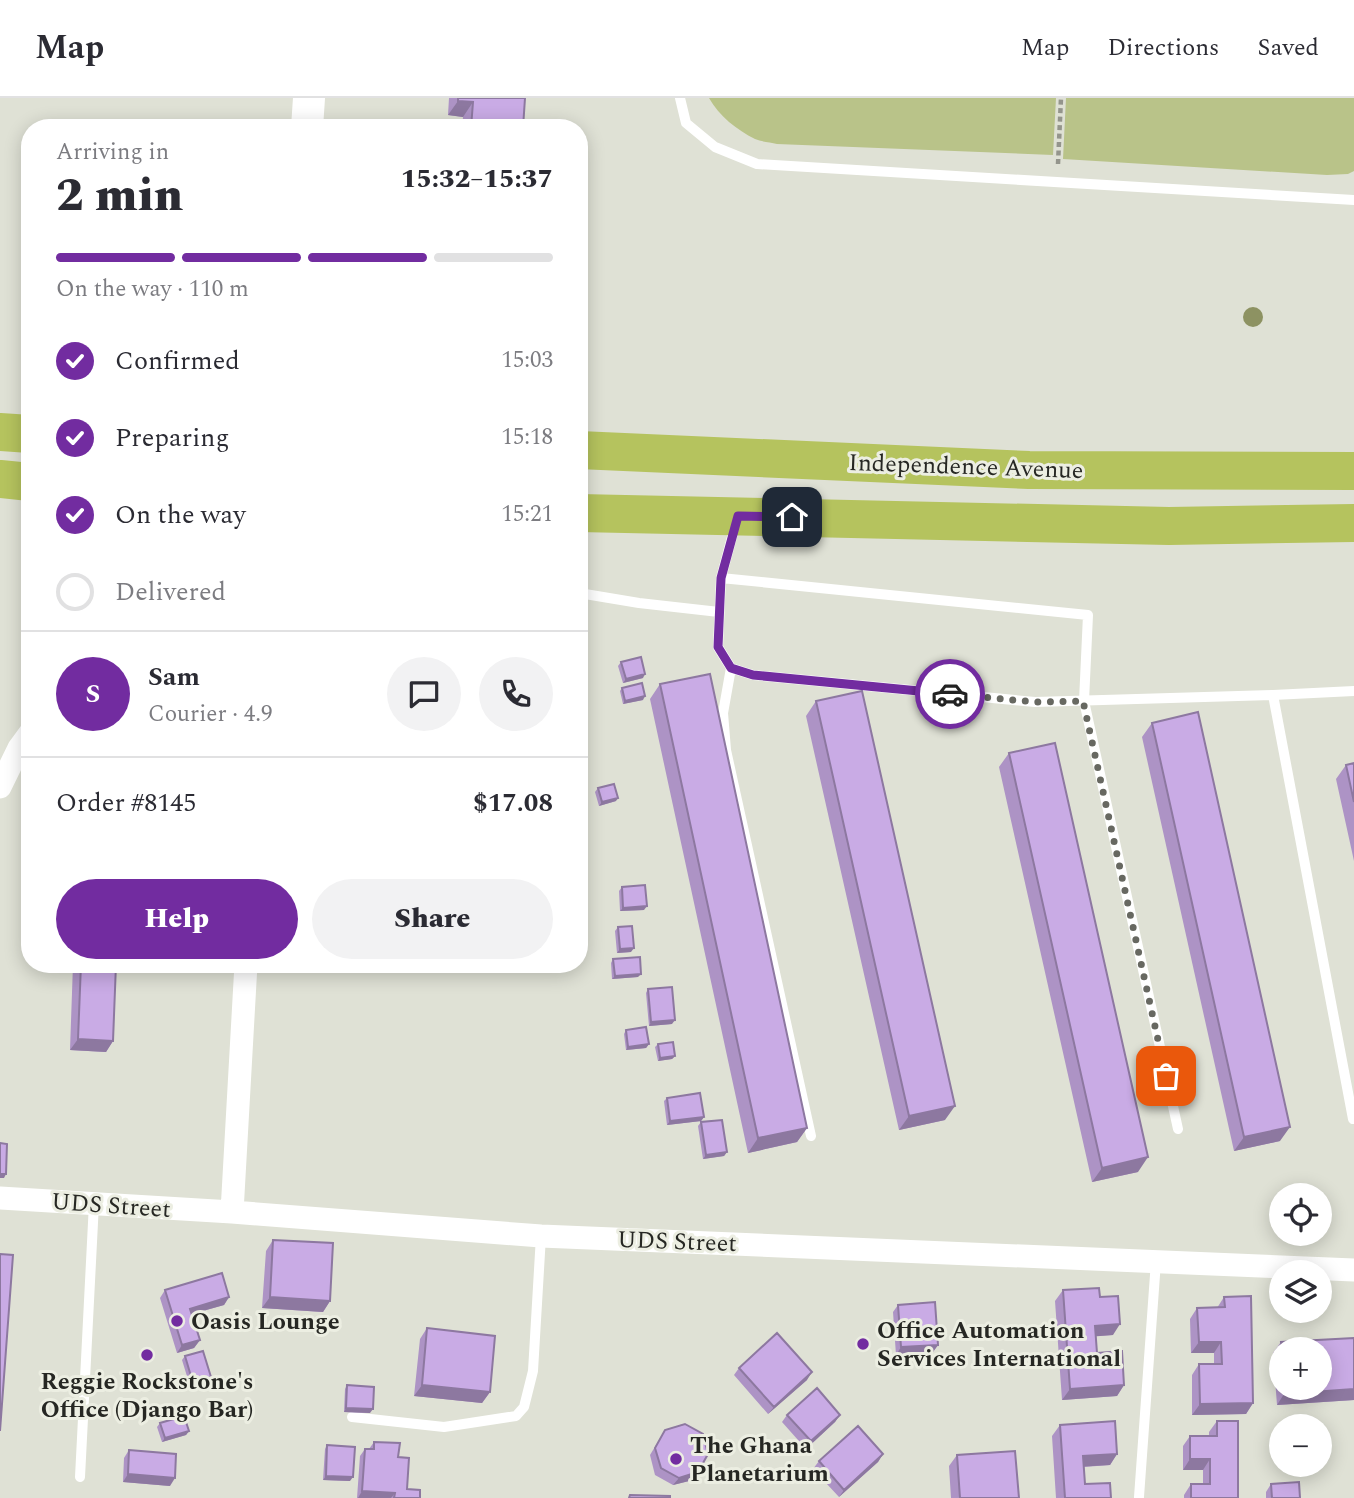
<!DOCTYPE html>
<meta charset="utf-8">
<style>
:root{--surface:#fff;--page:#f2f2f3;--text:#2b2b33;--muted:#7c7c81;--line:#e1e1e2;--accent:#722ca0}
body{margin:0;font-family:Spectral,serif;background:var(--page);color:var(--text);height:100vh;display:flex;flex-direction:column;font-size:26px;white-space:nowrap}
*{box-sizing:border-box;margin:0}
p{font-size:23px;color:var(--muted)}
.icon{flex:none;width:38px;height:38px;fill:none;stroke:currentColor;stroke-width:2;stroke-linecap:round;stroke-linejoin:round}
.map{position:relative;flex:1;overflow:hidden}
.details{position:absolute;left:21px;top:21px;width:567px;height:854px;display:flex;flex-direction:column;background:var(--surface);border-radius:28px;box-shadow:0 4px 18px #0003}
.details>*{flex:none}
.fabs{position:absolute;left:1269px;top:1085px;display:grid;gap:14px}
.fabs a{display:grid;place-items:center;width:63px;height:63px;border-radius:50%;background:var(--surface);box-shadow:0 4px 18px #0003;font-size:35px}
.pin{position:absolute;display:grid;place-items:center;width:60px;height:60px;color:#fff;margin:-30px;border-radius:14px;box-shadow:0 4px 10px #0006}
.courier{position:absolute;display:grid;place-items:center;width:70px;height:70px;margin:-35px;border:5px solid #722ca0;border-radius:50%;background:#fff;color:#222;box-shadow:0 2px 9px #0007}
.summary em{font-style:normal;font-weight:800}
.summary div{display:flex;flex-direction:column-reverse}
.summary{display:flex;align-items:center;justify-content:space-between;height:119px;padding:0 35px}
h1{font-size:46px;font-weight:800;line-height:52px}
.bar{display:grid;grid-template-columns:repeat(4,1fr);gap:10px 7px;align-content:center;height:84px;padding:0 35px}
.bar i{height:9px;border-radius:5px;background:var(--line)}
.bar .selected{background:var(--accent)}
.bar p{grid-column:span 4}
.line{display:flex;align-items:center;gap:18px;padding:0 35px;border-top:2px solid var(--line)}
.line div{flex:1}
.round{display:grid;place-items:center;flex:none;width:74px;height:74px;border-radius:37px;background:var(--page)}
ol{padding:0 35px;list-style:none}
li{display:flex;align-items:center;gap:21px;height:77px}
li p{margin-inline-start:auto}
li .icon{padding:7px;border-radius:50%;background:var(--accent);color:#fff;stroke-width:4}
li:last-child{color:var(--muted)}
li i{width:38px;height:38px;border:4px solid var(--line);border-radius:50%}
.button{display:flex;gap:14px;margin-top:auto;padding:14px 35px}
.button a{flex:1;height:80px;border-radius:42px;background:var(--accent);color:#fff;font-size:28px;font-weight:800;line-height:80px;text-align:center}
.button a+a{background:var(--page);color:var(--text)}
header{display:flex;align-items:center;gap:42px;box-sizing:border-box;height:98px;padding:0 35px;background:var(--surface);border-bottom:2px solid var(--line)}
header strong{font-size:33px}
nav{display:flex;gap:38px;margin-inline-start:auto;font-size:24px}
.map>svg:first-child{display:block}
</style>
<header>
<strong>Map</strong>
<nav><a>Map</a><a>Directions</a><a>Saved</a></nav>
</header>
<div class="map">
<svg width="1354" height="1400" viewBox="0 0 1354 1400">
<rect width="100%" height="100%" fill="#dfe1d5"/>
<path fill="#b9c389" d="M709 0H1056L1053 57 777 46C770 44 762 44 755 41 737 32 719 18 709 0Z
M1066 0H1354V73L1348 76 1327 77 1063 61Z"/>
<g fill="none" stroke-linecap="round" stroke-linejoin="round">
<path stroke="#94958c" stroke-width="4.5" stroke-dasharray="5 3.5" stroke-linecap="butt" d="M1058 66 1061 0"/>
<path stroke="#fff" stroke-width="10" d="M680 0 686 25 715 49 757 66 1354 102
M736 424 721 480 718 549 731 570 753 577 1035 604 1273 597 1354 593
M721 480 1088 517 1084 603 1178 1031
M579 495 639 505 719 514
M731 570 723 615 726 652 811 1038
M1273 597 1353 1021
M352 1319 444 1329 516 1318 524 1309 533 1273 541 1138
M80 1379 94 1105
M1139 1399 1156 1163"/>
<path stroke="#fff" stroke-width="23" d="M0 689 19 650 30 635
M0 1100 232 1114 541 1138 1354 1172
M232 1114 246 866"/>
<path stroke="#fff" stroke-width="32" d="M307 30 309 0"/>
<path stroke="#b5c35e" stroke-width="38" d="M0 334 30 336
M579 352 1029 372 1354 373
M0 381 30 384
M579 415 1169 428 1354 425"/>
</g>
<circle fill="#8d9262" cx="1253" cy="219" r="10"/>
<path fill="#ad93c5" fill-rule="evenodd" d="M449 0H525L523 30H462L463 19 448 17Z
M621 564 643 580 623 585 618 568Z
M660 586 807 1030 797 1044 748 1055 650 601Z
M622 590 643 602 623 606 620 593Z
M816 603 945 1022 899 1032 806 618Z
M1152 625 1280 1043 1234 1053 1142 639Z
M1009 655 1138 1074 1092 1084 999 669Z
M1354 665V763L1336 681 1346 667Z
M598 690 616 703 599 708 595 694Z
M622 789 644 812 620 813 619 793Z
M618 829 631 854 617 855 615 833Z
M613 861 638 879 612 881 611 865Z
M73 866H116L113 943 106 954 70 952Z
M648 891 672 926 649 928 646 895Z
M626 932 649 946 646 950 626 952 624 936Z
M658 946 675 958 672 961 658 963 655 949Z
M667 1000 704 1019 701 1023 667 1027 664 1003Z
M701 1024 727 1054 724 1058 703 1061 698 1028Z
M273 1142 330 1203 323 1214 262 1210 266 1153Z
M165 1192 229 1199 224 1207 192 1216 200 1242 194 1250 177 1255 160 1200Z
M1063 1192 1100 1199 1113 1237 1096 1238 1097 1255 1124 1287 1117 1298 1062 1302 1055 1203Z
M1224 1199 1253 1305 1246 1316 1192 1317V1277L1199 1266H1214V1255H1191L1190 1221 1197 1210H1217Z
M898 1207 938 1247 933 1254 896 1257 893 1214Z
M427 1230 490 1294 482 1305 414 1298 420 1241Z
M1354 1240V1302L1277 1307 1273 1255 1281 1244ZM1281 1251H1320V1290H1281Z
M185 1258 211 1279 208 1283 190 1288 182 1262Z
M739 1270 807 1282 768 1316 734 1277Z
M347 1287 370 1315 344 1314 345 1291Z
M787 1317H840L835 1324 806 1351 782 1324Z
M1217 1323 1238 1400H1184V1397L1191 1386H1203V1372H1183V1348L1190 1338H1209V1334Z
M160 1325 189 1333 186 1337 162 1344 157 1329Z
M1060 1327 1117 1356 1110 1367 1084 1369 1085 1386 1111 1400H1056L1052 1338Z
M665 1332 693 1382 673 1387 655 1377 650 1357Z
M374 1344 398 1359 407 1391 420 1400H357L360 1358 365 1351H369Z
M327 1347 350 1383 323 1382 325 1351Z
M129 1352 170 1388 123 1384 124 1360Z
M883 1356 878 1364 839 1399 813 1371 819 1363Z
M957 1357 1019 1400H951L949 1368Z
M1271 1386 1300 1400H1266V1394Z"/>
<path fill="#8d78a0" d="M458 3 473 4 463 19 448 17Z
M645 576 643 580 623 585 626 581Z
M645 598 643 602 623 606 625 603Z
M618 700 616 703 599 708 602 704Z
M647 808 644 812 620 813 623 810Z
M634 850 631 854 617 855 620 851Z
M641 876 638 879 612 881 615 878Z
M675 922 672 926 649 928 651 924Z
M78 941 113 943 106 954 70 952Z
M649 946 646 950 626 952 628 949Z
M675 958 672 961 658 963 660 960Z
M955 1008 945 1022 899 1032 909 1018Z
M704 1019 701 1023 667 1027 670 1023Z
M1290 1029 1280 1043 1234 1053 1244 1039Z
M807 1030 797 1044 748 1055 758 1040Z
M727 1054 724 1058 703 1061 706 1057Z
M1148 1059 1138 1074 1092 1084 1102 1070Z
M0 1076H6L4 1080H0Z
M229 1199 224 1207 185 1218 190 1211Z
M270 1199 330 1203 323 1214 262 1210Z
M1120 1226 1113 1237 1087 1239 1095 1228Z
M200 1242 194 1250 177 1255 182 1247Z
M1199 1244H1221L1214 1255H1191Z
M938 1247 933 1254 896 1257 901 1249Z
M812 1274 807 1282 768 1316 774 1309Z
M211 1279 208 1283 190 1288 193 1285Z
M422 1287 490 1294 482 1305 414 1298Z
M1124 1287 1117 1298 1062 1302 1070 1291Z
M1354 1291V1302L1277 1307 1284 1296Z
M1253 1305 1246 1316 1192 1317 1200 1306Z
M346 1310 373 1311 370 1315 344 1314Z
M840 1317 835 1324 806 1351 811 1343Z
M189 1333 186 1337 162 1344 165 1340Z
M883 1356 878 1364 839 1399 844 1392Z
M1117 1356 1110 1367 1076 1369 1083 1358Z
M1190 1361H1210L1203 1372H1183Z
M698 1374 693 1382 673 1387 679 1380Z
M128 1376 175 1380 170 1388 123 1384Z
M326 1378 353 1379 350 1383 323 1382Z
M362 1393 395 1395 391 1400H358Z"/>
<path fill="#c9abe5" stroke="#8d78a0" stroke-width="2" d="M458 0H525L523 30H471L473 4 458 3Z
M641 559 645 576 626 581 621 564Z
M710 576 807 1030 758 1040 660 586Z
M642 585 645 598 625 603 622 590Z
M862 593 955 1008 909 1018 816 603Z
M1198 614 1290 1029 1244 1039 1152 625Z
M1055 645 1148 1059 1102 1070 1009 655Z
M1354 665V704L1346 667Z
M614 686 618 700 602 704 598 690Z
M645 787 647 808 623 810 622 789Z
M632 828 634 850 620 851 618 829Z
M640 859 641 876 615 878 613 861Z
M81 866H116L113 943 78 941Z
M672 889 675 922 651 924 648 891Z
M646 929 649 946 628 949 626 932Z
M673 944 675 958 660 960 658 946Z
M700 995 704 1019 670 1023 667 1000Z
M722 1022 727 1054 706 1057 701 1024Z
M0 1045 7 1046 6 1076H0Z
M273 1142 333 1145 330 1203 270 1199Z
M0 1156 13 1157 0 1333Z
M222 1175 229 1199 190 1211 200 1242 182 1247 165 1192Z
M1099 1190 1100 1199 1118 1198 1120 1226 1095 1228 1097 1255 1122 1253 1124 1287 1070 1291 1063 1192Z
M1251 1198 1253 1305 1200 1306 1199 1266H1222L1221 1244H1199L1197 1210 1225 1209 1224 1199Z
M935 1204 938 1247 901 1249 898 1207Z
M427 1230 495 1238 490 1294 422 1287Z
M777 1235 812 1274 774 1309 739 1270Z
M1354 1240V1291L1284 1296V1290H1320V1251H1282L1281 1244Z
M203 1253 211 1279 193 1285 185 1258Z
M347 1287 374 1289 373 1311 346 1310Z
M817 1290 840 1317 811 1343 787 1317Z
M184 1318 189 1333 165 1340 160 1325Z
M1115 1323 1117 1356 1083 1358 1085 1386 1110 1385 1111 1400H1065L1060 1327Z
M1217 1323H1238V1400H1191V1386H1210V1361H1190V1338H1217Z
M685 1326 703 1336 708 1356 698 1374 679 1380 661 1370 655 1350 665 1332Z
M858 1328 883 1356 844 1392 819 1363Z
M374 1344 400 1345 398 1359 409 1360 407 1391 420 1392V1400H394L395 1395 362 1393 365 1351H374Z
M327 1347 355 1349 353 1379 326 1378Z
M129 1352 176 1356 175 1380 128 1376Z
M1015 1353 1019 1400H960L957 1357Z
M1299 1384 1300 1400H1272L1271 1386Z
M630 1397 670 1398V1400H629Z"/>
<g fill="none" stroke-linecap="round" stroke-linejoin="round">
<path stroke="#676861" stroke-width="7" stroke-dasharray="0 12.6" d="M950 596 1035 604 1083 603 1166 978"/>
<path stroke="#722ca0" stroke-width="9" d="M792 419 738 418 721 480 718 549 731 570 753 577 950 596"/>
</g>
<g fill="#722ca0" stroke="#eceee2" stroke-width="2.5">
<circle cx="177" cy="1223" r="7"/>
<circle cx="863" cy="1246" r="7"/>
<circle cx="147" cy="1257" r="7"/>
<circle cx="676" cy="1361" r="7"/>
</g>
<g text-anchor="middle" stroke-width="6" stroke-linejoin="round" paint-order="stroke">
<g font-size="24" fill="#262723" stroke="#eceee2">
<text transform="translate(966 368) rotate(2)" y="8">Independence Avenue</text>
<text transform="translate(111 1107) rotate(4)" y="8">UDS Street</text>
<text transform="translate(677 1143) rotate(2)" y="8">UDS Street</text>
</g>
<g font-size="24" font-weight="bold" fill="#262723" stroke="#eceee2" text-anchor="start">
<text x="191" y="1231">Oasis Lounge</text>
<text x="877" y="1240">Office Automation<tspan x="877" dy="28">Services International</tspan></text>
<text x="147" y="1291" text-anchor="middle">Reggie Rockstone's<tspan x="147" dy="28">Office (Django Bar)</tspan></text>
<text x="690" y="1355">The Ghana<tspan x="690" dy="28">Planetarium</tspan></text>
</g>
</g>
</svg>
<div class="fabs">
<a><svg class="icon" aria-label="locate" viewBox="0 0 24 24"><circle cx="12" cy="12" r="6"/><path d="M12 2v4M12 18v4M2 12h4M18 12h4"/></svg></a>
<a><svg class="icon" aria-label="layers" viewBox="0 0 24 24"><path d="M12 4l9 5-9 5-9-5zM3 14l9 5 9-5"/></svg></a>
<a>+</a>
<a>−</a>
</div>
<div class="pin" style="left:1166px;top:978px;background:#ea580c"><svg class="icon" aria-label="bag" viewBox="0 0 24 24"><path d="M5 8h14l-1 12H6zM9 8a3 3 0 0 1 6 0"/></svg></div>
<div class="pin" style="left:792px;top:419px;background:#1f2937"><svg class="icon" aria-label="home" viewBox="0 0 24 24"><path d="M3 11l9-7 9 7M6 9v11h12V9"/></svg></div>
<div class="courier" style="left:950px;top:596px"><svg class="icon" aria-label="car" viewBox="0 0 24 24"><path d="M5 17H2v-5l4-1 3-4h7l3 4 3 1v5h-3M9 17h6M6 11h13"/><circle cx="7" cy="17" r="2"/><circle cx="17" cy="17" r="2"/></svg></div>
<section class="details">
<div class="summary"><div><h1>2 min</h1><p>Arriving in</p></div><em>15:32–15:37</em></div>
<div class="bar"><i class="selected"></i><i class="selected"></i><i class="selected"></i><i></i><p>On the way · 110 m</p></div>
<ol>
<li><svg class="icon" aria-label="check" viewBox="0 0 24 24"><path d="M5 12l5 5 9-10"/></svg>Confirmed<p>15:03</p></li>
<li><svg class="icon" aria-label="check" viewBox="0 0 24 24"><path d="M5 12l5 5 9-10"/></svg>Preparing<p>15:18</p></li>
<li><svg class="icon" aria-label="check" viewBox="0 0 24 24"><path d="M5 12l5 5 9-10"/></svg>On the way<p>15:21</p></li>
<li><i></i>Delivered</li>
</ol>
<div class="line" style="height:126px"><b class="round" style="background:var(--accent);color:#fff">S</b><div><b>Sam</b><p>Courier · 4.9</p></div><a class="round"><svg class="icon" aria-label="chat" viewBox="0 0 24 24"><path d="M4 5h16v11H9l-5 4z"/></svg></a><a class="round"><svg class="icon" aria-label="phone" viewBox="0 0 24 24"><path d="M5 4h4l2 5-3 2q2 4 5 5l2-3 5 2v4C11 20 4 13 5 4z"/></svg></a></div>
<div class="line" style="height:91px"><div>Order #8145</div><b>$17.08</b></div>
<div class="button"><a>Help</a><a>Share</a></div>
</section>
</div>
